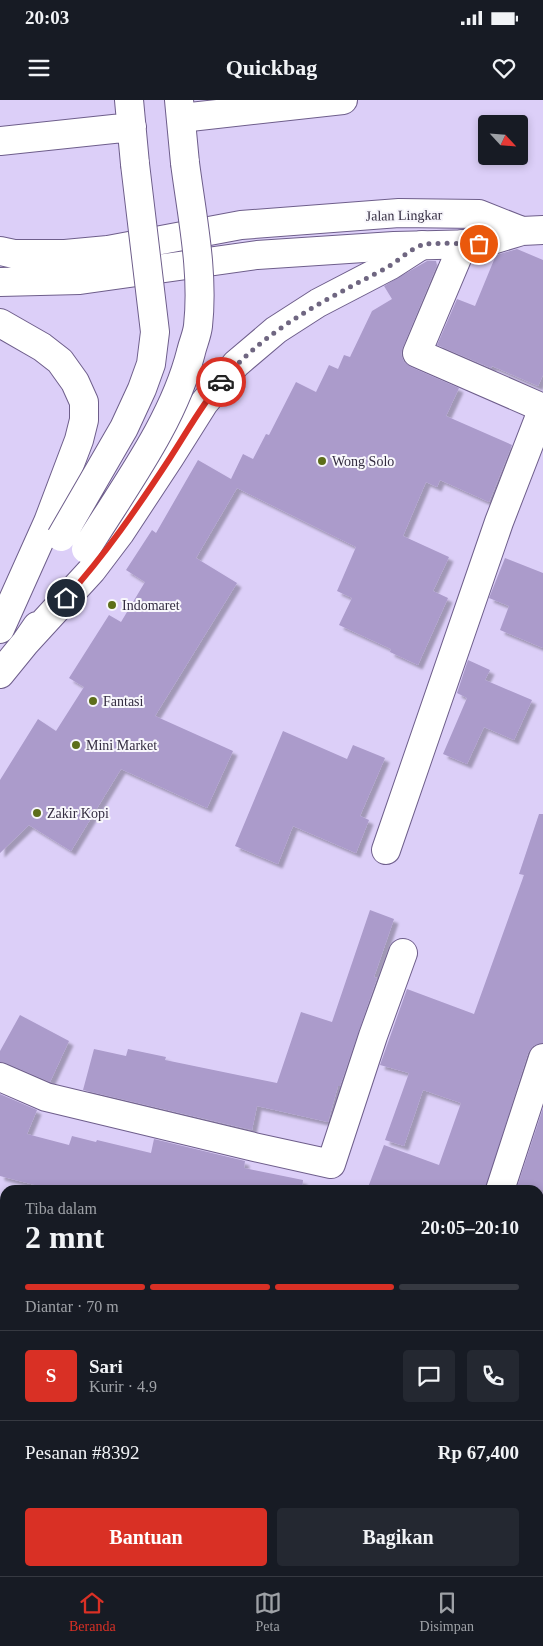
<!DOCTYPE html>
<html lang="id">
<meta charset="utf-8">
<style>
:root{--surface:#171b24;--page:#242831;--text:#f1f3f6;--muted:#9ea1a6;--line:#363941;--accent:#d93025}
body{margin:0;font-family:"Times New Roman",serif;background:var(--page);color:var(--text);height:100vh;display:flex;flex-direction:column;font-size:19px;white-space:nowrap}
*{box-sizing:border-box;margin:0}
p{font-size:16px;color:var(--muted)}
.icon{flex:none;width:28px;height:28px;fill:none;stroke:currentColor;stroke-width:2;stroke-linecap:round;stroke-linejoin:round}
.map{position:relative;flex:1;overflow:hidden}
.details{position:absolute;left:0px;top:1085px;width:544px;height:391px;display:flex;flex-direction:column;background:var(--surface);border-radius:15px 15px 0 0;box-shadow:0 2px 8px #0003}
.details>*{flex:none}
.needle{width:32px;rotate:116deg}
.controls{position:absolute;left:478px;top:15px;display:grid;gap:10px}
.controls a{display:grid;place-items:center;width:50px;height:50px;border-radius:5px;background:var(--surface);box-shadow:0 2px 8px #0003;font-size:25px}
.pin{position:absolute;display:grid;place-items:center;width:42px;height:42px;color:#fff;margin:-21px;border:2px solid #fff;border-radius:50%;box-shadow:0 1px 5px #0007}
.courier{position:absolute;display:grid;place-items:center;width:50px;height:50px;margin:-25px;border:4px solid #d93025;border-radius:50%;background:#fff;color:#222;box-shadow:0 1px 6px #0007}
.head em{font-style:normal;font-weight:700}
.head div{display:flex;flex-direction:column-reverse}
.head{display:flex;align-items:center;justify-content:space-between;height:85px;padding:0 25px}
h1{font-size:32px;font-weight:700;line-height:38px}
.bar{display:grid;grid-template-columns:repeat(4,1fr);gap:8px 5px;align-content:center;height:60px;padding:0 25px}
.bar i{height:6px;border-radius:4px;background:var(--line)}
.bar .current{background:var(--accent)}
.bar p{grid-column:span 4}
.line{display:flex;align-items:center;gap:12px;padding:0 25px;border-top:1px solid var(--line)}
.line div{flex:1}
.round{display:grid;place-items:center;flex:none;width:52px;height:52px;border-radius:5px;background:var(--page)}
.action{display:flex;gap:10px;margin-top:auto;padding:10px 25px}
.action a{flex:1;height:58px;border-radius:5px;background:var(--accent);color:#fff;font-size:20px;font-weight:700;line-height:58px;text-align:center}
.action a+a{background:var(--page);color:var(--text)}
.status{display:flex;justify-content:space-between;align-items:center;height:35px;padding:0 25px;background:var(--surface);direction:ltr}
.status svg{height:14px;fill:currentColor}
header{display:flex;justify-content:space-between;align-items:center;height:65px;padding:0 25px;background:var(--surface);font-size:22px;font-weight:700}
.dock{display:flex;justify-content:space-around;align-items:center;height:70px;border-top:1px solid var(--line);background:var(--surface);font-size:14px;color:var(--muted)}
.dock a{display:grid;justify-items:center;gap:2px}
.dock .current{color:var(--accent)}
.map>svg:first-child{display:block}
</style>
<div class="status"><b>20:03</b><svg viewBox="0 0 49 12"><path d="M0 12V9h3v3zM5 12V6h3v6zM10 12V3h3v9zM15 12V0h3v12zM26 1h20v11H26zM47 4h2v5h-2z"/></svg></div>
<header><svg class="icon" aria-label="menu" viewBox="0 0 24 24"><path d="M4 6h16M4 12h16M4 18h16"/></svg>Quickbag<svg class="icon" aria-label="heart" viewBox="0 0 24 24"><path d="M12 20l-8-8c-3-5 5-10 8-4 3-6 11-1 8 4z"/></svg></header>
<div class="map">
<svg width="543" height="1476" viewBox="0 0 543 1476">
<defs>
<filter id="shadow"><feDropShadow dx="4.5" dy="4.5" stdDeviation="1" flood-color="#0004"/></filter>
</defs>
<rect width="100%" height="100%" fill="#dccff8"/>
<path fill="#ab9bcb" filter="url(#shadow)" d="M517 149 543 160V275L538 286 492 266 491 268 437 245 457 199 475 206 496 155Z
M427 161H436L437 165 403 247 401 254 404 262 411 267 459 288 446 316 512 345 489 402 440 380 437 387 426 382 403 436 449 457 433 491 448 498 418 565 390 552 391 549 339 525 352 498 337 491 356 447 237 388 196 458 237 483 155 616 233 651 207 708 121 669 71 751 29 725 0 753V680L38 619 56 631 84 587 69 578 109 515 121 522 145 482 126 470 152 430 156 433 198 360 231 379 243 354 253 359 266 334 269 335 296 282 316 292 329 265 338 269 344 255 350 257 372 211 392 199 384 186Z
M505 458 543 473V548L500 530 509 506 489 498Z
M468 560 490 570 485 580 532 600 514 640 484 627 467 664 443 654 467 598 457 593Z
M283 631 347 659 353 645 385 658 360 716 369 720 356 753 293 726 278 764 235 746Z
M539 714H543V943L533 946 528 953 485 1090H367L384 1045 439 1065 461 1003 423 990 404 1046 385 1040 409 973 380 965 407 889 474 914 524 775 519 774Z
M370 810 394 819 374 877 377 878 340 986H338L328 1022 257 1006 252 1030 83 990 94 949 126 956 128 949 166 957 165 960 277 983 301 912 332 922Z
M20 915 69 941 50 982 6 963 0 962V951Z
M0 994 37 1010 27 1034 69 1045 72 1036 96 1042 97 1040 151 1053 154 1039 245 1061 244 1068 303 1080 302 1090H54L0 1076Z
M543 1008V1090H516Z"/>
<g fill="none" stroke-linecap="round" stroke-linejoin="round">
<defs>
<path id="minor" d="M181 18 343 0
M386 750 499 422 543 308 417 253 463 144
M0 977 46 997 254 1047 331 1064 373 936 403 853
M500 1090 543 958
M0 1411 5 1412
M378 1471 409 1476
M260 1476 261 1471"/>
<path id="tertiary" d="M0 151 14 154H65L108 150 241 125 399 113 479 114 522 131
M0 182 80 180 257 155 394 146 479 144 522 131 543 130"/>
<path id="secondary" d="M129 0 135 64
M179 0 185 63
M0 41 132 27
M0 223 42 247 60 261 75 282 84 302V320L79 340 48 422 0 529
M26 542 92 470 120 433 170 357 204 303 236 264 276 230 318 203 391 165 422 145
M0 574 26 542 37 526"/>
</defs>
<use href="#minor" stroke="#6e5e8b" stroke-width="30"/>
<use href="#tertiary" stroke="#6e5e8b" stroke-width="30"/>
<use href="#secondary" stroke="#6e5e8b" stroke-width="30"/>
<use href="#minor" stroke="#fff" stroke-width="28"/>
<use href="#tertiary" stroke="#fff" stroke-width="28"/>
<use href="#secondary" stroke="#fff" stroke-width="28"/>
<defs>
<path id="secondary-bridge" d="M61 437 124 328 142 289 151 264 155 232 135 64
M86 449C124 387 173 323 191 252 193 243 197 235 198 226 204 172 192 117 185 63"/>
</defs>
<use href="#secondary-bridge" stroke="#6e5e8b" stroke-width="30" stroke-linecap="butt"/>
<use href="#secondary-bridge" stroke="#fff" stroke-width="28"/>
</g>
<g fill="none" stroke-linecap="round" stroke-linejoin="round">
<path stroke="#6f6681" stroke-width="5" stroke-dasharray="0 9" d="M221 282C268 227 324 201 386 168 397 162 410 149 422 145 430 142 468 144 479 144"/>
<path stroke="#d93025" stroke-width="6" d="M66 498C105 455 138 407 170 358 187 332 201 306 221 282"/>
</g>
<g fill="#5d6e1a" stroke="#f8f7fc" stroke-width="2">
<circle cx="322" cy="361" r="5"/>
<circle cx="112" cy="505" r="5"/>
<circle cx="93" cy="601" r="5"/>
<circle cx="76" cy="645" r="5"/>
<circle cx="37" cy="713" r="5"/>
</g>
<g text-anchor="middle" stroke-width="4" stroke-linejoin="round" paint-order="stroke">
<g font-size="14" fill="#342d41" stroke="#f8f7fc">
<text transform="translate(404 115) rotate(-1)" y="5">Jalan Lingkar</text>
</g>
<g font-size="14" fill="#342d41" stroke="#f8f7fc" text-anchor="start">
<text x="332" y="366">Wong Solo</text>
<text x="122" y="510">Indomaret</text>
<text x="103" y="606">Fantasi</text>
<text x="86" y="650">Mini Market</text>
<text x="47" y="718">Zakir Kopi</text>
</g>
</g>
</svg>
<div class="controls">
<a><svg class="needle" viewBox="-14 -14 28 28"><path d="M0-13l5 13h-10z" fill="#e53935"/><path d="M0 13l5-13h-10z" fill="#9ea1a6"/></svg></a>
</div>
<div class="pin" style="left:479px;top:144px;background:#ea580c"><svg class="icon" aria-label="bag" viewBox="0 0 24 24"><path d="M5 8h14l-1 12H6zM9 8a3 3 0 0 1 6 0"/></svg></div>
<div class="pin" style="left:66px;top:498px;background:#1f2937"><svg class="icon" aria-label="home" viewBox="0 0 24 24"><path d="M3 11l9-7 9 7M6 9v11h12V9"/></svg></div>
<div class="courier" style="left:221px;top:282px"><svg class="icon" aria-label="car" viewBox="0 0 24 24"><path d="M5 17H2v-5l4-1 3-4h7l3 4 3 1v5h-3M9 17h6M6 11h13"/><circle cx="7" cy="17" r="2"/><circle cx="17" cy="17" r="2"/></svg></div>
<section class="details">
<div class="head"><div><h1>2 mnt</h1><p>Tiba dalam</p></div><em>20:05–20:10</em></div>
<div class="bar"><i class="current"></i><i class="current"></i><i class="current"></i><i></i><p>Diantar · 70 m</p></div>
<div class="line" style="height:90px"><b class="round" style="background:var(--accent);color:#fff">S</b><div><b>Sari</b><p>Kurir · 4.9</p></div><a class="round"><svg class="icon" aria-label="chat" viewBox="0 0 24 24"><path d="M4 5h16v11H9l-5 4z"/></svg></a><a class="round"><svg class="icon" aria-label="phone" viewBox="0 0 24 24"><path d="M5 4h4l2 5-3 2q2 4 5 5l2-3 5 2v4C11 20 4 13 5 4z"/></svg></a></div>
<div class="line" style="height:65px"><div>Pesanan #8392</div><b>Rp 67,400</b></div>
<div class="action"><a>Bantuan</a><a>Bagikan</a></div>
</section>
</div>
<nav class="dock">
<a class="current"><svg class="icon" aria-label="home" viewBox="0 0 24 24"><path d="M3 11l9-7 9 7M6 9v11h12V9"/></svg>Beranda</a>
<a><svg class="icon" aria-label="map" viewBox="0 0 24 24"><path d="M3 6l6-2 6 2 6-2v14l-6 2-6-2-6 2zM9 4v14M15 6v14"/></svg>Peta</a>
<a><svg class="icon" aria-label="saved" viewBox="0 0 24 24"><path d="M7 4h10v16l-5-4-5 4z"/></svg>Disimpan</a>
</nav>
